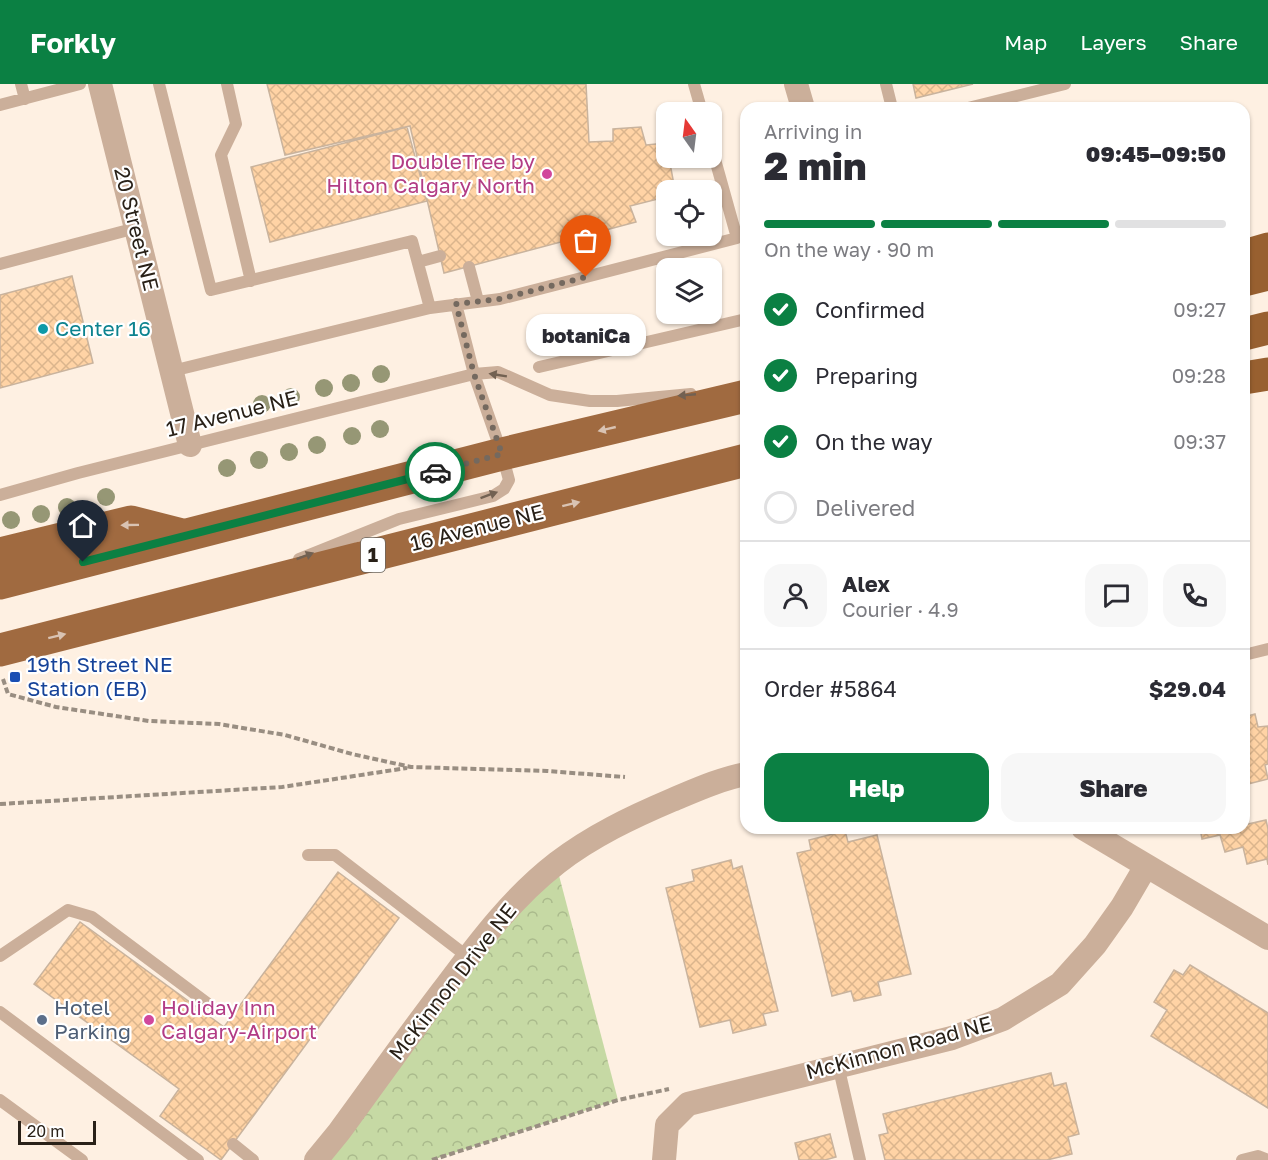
<!DOCTYPE html>
<meta charset="utf-8">
<style>
:root{--surface:#fff;--page:#f7f7f7;--text:#2b2b33;--muted:#7c7c81;--line:#e1e1e2;--accent:#0b8043}
body{margin:0;font-family:"Golos Text",sans-serif;background:var(--page);color:var(--text);height:100vh;display:flex;flex-direction:column;font-size:22px;white-space:nowrap}
*{box-sizing:border-box;margin:0}
p{font-size:20px;color:var(--muted)}
.icon{flex:none;width:33px;height:33px;fill:none;stroke:currentColor;stroke-width:2;stroke-linecap:round;stroke-linejoin:round}
.map{position:relative;flex:1;overflow:hidden}
.details{position:absolute;left:740px;top:18px;width:510px;height:732px;display:flex;flex-direction:column;background:var(--surface);border-radius:18px;box-shadow:0 2px 4px #0004}
.details>*{flex:none}
.needle{width:39px;rotate:346deg}
.buttons{position:absolute;left:656px;top:18px;display:grid;gap:12px}
.buttons a{display:grid;place-items:center;width:66px;height:66px;border-radius:12px;background:var(--surface);box-shadow:0 2px 4px #0004;font-size:30px}
.scale{position:absolute;left:18px;bottom:15px;width:78px;box-sizing:border-box;padding-left:6px;border:3px solid #292118;border-top:0;font-size:16px;line-height:21px;white-space:nowrap;color:#292118;-webkit-text-stroke:4px #fff;paint-order:stroke}
.pin{position:absolute;display:grid;place-items:center;width:51px;height:51px;color:#fff;margin:-62px -26px;border-radius:50% 50% 50% 0;rotate:-45deg;box-shadow:0 0 6px #0007}
.pin .icon{rotate:45deg}
.courier{position:absolute;display:grid;place-items:center;width:60px;height:60px;margin:-30px;border:4px solid #0b8043;border-radius:50%;background:#fff;color:#222;box-shadow:0 2px 8px #0007}
.bubble{position:absolute;height:42px;border-radius:18px;background:var(--surface);box-shadow:0 2px 4px #0004;font-size:20px;font-weight:800;line-height:42px;text-align:center}
.head em{font-style:normal;font-weight:800}
.head div{display:flex;flex-direction:column-reverse}
.head{display:flex;align-items:center;justify-content:space-between;height:102px;padding:0 24px}
h1{font-size:39px;font-weight:800;line-height:45px}
.bar{display:grid;grid-template-columns:repeat(4,1fr);gap:9px 6px;align-content:center;height:72px;padding:0 24px}
.bar i{height:8px;border-radius:4px;background:var(--line)}
.bar .on{background:var(--accent)}
.bar p{grid-column:span 4}
.line{display:flex;align-items:center;gap:15px;padding:0 24px;border-top:2px solid var(--line)}
.line div{flex:1}
.round{display:grid;place-items:center;flex:none;width:63px;height:63px;border-radius:18px;background:var(--page)}
ol{padding:0 24px;list-style:none}
li{display:flex;align-items:center;gap:18px;height:66px}
li p{margin-inline-start:auto}
li .icon{padding:6px;border-radius:50%;background:var(--accent);color:#fff;stroke-width:4}
li:last-child{color:var(--muted)}
li i{width:33px;height:33px;border:3px solid var(--line);border-radius:50%}
.button{display:flex;gap:12px;margin-top:auto;padding:12px 24px}
.button a{flex:1;height:69px;border-radius:18px;background:var(--accent);color:#fff;font-size:24px;font-weight:800;line-height:69px;text-align:center}
.button a+a{background:var(--page);color:var(--text)}
header{display:flex;align-items:center;gap:36px;box-sizing:border-box;height:84px;padding:0 30px;background:var(--accent);color:#fff}
header strong{font-size:28px}
nav{display:flex;gap:33px;margin-inline-start:auto;font-size:21px}
.map>svg:first-child{display:block}
</style>
<header>
<strong>Forkly</strong>
<nav><a>Map</a><a>Layers</a><a>Share</a></nav>
</header>
<div class="map">
<svg width="1268" height="1076" viewBox="0 0 1268 1076">
<defs>
<pattern id="park-crowns" width="20" height="18" patternUnits="userSpaceOnUse" patternTransform="scale(1.5)"><rect width="20" height="18" fill="#c6d9a4"/><path d="M2 6a3 3 0 1 1 6 0M12 15a3 3 0 1 1 6 0" fill="none" stroke="#aaba8c"/></pattern>
<pattern id="building-cross-hatch" width="8" height="8" patternUnits="userSpaceOnUse" patternTransform="scale(1.5)"><rect width="8" height="8" fill="#ffd3a5"/><path d="M0 0l8 8M0 8l8-8" fill="none" stroke="#dbb58d"/></pattern>
</defs>
<rect width="100%" height="100%" fill="#fef0e2"/>
<path fill="url(#park-crowns)" d="M556 780 618 1016 432 1076H316Z"/>
<path fill="url(#building-cross-hatch)" stroke="#c9b39d" stroke-width="1.5" d="M267 0H586L589 58 613 57V45L641 43 646 61 666 59V74H669L675 106H666V113L630 122 636 138 444 189 410 42 285 71Z
M913 0H973L916 14Z
M407 43 427 117 270 158 251 83Z
M72 192 93 279 0 304V211Z
M1255 630 1258 643 1268 642V680L1265 681 1268 695 1244 701V633Z
M1244 723 1248 740 1266 736 1268 745V781L1267 775 1247 780 1243 763 1225 768 1220 751 1202 755 1200 744H1244Z
M845 747 848 758 877 751 911 890 878 898 881 911 854 917 851 907 832 912 797 769 811 766 809 756Z
M731 776 733 785 742 782 778 927 763 930 766 941 733 949 730 936 700 943 666 804 694 797 692 786Z
M338 788 399 834 221 1076 160 1032 179 1005 34 900 80 838 224 943Z
M1190 881 1268 929V1024L1151 952 1167 926 1154 918 1174 886 1183 891Z
M1051 989 1054 1002 1066 999 1079 1050 1068 1053 1072 1070 1047 1076H885L879 1051 888 1049 883 1030Z
M830 1050 836 1073 825 1076H799L795 1059Z"/>
<g fill="none" stroke-linecap="round" stroke-linejoin="round">
<path stroke="#998e82" stroke-width="4" stroke-dasharray="6 3" stroke-linecap="butt" d="M3 595 8 610 56 623 149 637 219 640 285 651 352 670 411 683 547 687 625 693
M0 720 282 703 407 684
M432 1076 618 1016 669 1005"/>
<path stroke="#cbaf9a" stroke-width="12" d="M21 0 25 15
M159 0 211 206 412 157 430 224
M227 0 236 40 221 71 251 197
M694 0 702 28
M886 0 892 24
M0 21 80 0
M968 24 1065 0
M418 178 440 172
M0 180 136 144
M469 183 478 217
M539 283 746 235
M172 287 430 224 500 215 737 154 711 61
M0 411 78 389 474 290 498 288 550 311 590 317H617L691 310
M299 475 399 435 493 412 504 405 509 396 502 370 474 290 456 220
M1244 571 1268 565
M308 771H335L468 873
M0 872 68 826 92 833 207 919
M0 928 198 1076
M838 981 860 1076
M0 1016 82 1076
M233 1060 253 1076
M1242 1076 1258 1072 1268 1076"/>
<path stroke="#cbaf9a" stroke-width="24" d="M100 0 190 361
M796 0 803 24
M1083 744 1268 854
M316 1076 339 1048C375 999 410 949 447 901 480 857 513 813 557 779 592 752 632 733 672 716 696 706 720 695 746 690
M664 1076 667 1041 688 1020 952 954 1003 935 1060 900 1095 861 1122 823 1146 782"/>
<path stroke="#a06a40" stroke-width="33" d="M0 470 131 438 182 451
M0 499 502 370 746 312
M0 566 746 376"/>
<path stroke="#986030" stroke-width="33" d="M1244 172 1268 165
M1244 196 1268 190
M1244 250 1268 244
M1244 294 1268 290"/>
</g>
<g fill="#969775">
<circle cx="381" cy="290" r="9"/>
<circle cx="351" cy="299" r="9"/>
<circle cx="324" cy="304" r="9"/>
<circle cx="291" cy="313" r="9"/>
<circle cx="262" cy="320" r="9"/>
<circle cx="380" cy="345" r="9"/>
<circle cx="352" cy="352" r="9"/>
<circle cx="317" cy="361" r="9"/>
<circle cx="289" cy="368" r="9"/>
<circle cx="259" cy="376" r="9"/>
<circle cx="227" cy="384" r="9"/>
<circle cx="106" cy="413" r="9"/>
<circle cx="67" cy="423" r="9"/>
<circle cx="41" cy="430" r="9"/>
<circle cx="11" cy="436" r="9"/>
</g>
<defs><path id="oneway-solid" d="M-6-.8H1V-3.2L6.5 0L1 3.2V.8H-6Z" transform="scale(1.5)"/></defs>
<g fill="#726152">
<use href="#oneway-solid" transform="translate(498 291) rotate(-171)"/>
<use href="#oneway-solid" transform="translate(687 311) rotate(175)"/>
<use href="#oneway-solid" transform="translate(489 411) rotate(-20)"/>
<use href="#oneway-solid" transform="translate(305 472) rotate(-21)"/>
</g>
<g fill="#d9c3b3">
<use href="#oneway-solid" transform="translate(607 345) rotate(167)"/>
<use href="#oneway-solid" transform="translate(571 420) rotate(-14)"/>
<use href="#oneway-solid" transform="translate(130 441) rotate(179)"/>
<use href="#oneway-solid" transform="translate(57 552) rotate(-14)"/>
</g>
<g fill="none" stroke-linecap="round" stroke-linejoin="round">
<path stroke="#74695f" stroke-width="6" stroke-dasharray="0 10.8" d="M435 388 502 370 474 290 456 220 500 215 586 193"/>
<path stroke="#0b8043" stroke-width="8" d="M83 478 435 388"/>
</g>
<g fill="#d1479c" stroke="#fff" stroke-width="2">
<circle cx="547" cy="90" r="6"/>
<circle cx="149" cy="936" r="6"/>
</g>
<circle fill="#0f9aa8" stroke="#fff" stroke-width="2" cx="43" cy="245" r="6"/>
<rect fill="#1a4fb4" stroke="#fff" stroke-width="2" x="9" y="587" width="12" height="12" rx="3"/>
<circle fill="#5c6f8a" stroke="#fff" stroke-width="2" cx="42" cy="936" r="6"/>
<g text-anchor="middle" stroke-width="4.5" stroke-linejoin="round" paint-order="stroke">
<rect fill="#fff" stroke="#69645d" stroke-width="1.5" x="361" y="454" width="24" height="34" rx="4.5"/>
<g font-size="20" font-weight="bold" fill="#292118">
<text x="373" y="478">1</text>
</g>
<g font-size="21" fill="#b23c85" stroke="#fff" text-anchor="end">
<text x="535" y="85">DoubleTree by<tspan x="535" dy="24">Hilton Calgary North</tspan></text>
<text x="161" y="931" text-anchor="start">Holiday Inn<tspan x="161" dy="24">Calgary-Airport</tspan></text>
</g>
<g font-size="21" fill="#292118" stroke="#fff">
<text transform="translate(136 145) rotate(76)" y="7">20 Street NE</text>
<text transform="translate(232 330) rotate(-14)" y="7">17 Avenue NE</text>
<text transform="translate(477 444) rotate(-14)" y="7">16 Avenue NE</text>
<text transform="translate(453 898) rotate(-52)" y="7">McKinnon Drive NE</text>
<text transform="translate(899 964) rotate(-15)" y="7">McKinnon Road NE</text>
</g>
<g font-size="21" fill="#0d838f" stroke="#fff" text-anchor="start">
<text x="55" y="252">Center 16</text>
</g>
<g font-size="21" fill="#164399" stroke="#fff" text-anchor="start">
<text x="27" y="588">19th Street NE<tspan x="27" dy="24">Station (EB)</tspan></text>
</g>
<g font-size="21" fill="#4e5e75" stroke="#fff" text-anchor="start">
<text x="54" y="931">Hotel<tspan x="54" dy="24">Parking</tspan></text>
</g>
</g>
</svg>
<div class="buttons">
<a><svg class="needle" viewBox="-14 -14 28 28"><path d="M0-13l5 13h-10z" fill="#e53935"/><path d="M0 13l5-13h-10z" fill="#7c7c81"/></svg></a>
<a><svg class="icon" aria-label="locate" viewBox="0 0 24 24"><circle cx="12" cy="12" r="6"/><path d="M12 2v4M12 18v4M2 12h4M18 12h4"/></svg></a>
<a><svg class="icon" aria-label="layers" viewBox="0 0 24 24"><path d="M12 4l9 5-9 5-9-5zM3 14l9 5 9-5"/></svg></a>
</div>
<div class="scale">20 m</div>
<div class="pin" style="left:586px;top:193px;background:#ea580c"><svg class="icon" aria-label="bag" viewBox="0 0 24 24"><path d="M5 8h14l-1 12H6zM9 8a3 3 0 0 1 6 0"/></svg></div>
<div class="pin" style="left:83px;top:478px;background:#1f2937"><svg class="icon" aria-label="home" viewBox="0 0 24 24"><path d="M3 11l9-7 9 7M6 9v11h12V9"/></svg></div>
<div class="courier" style="left:435px;top:388px"><svg class="icon" aria-label="car" viewBox="0 0 24 24"><path d="M5 17H2v-5l4-1 3-4h7l3 4 3 1v5h-3M9 17h6M6 11h13"/><circle cx="7" cy="17" r="2"/><circle cx="17" cy="17" r="2"/></svg></div>
<div class="bubble" style="left:526px;top:230px;width:120px">botaniCa</div>
<section class="details">
<div class="head"><div><h1>2 min</h1><p>Arriving in</p></div><em>09:45–09:50</em></div>
<div class="bar"><i class="on"></i><i class="on"></i><i class="on"></i><i></i><p>On the way · 90 m</p></div>
<ol>
<li><svg class="icon" aria-label="check" viewBox="0 0 24 24"><path d="M5 12l5 5 9-10"/></svg>Confirmed<p>09:27</p></li>
<li><svg class="icon" aria-label="check" viewBox="0 0 24 24"><path d="M5 12l5 5 9-10"/></svg>Preparing<p>09:28</p></li>
<li><svg class="icon" aria-label="check" viewBox="0 0 24 24"><path d="M5 12l5 5 9-10"/></svg>On the way<p>09:37</p></li>
<li><i></i>Delivered</li>
</ol>
<div class="line" style="height:108px"><a class="round"><svg class="icon" aria-label="person" viewBox="0 0 24 24"><circle cx="12" cy="8" r="4"/><path d="M4 21q1-7 8-7t8 7"/></svg></a><div><b>Alex</b><p>Courier · 4.9</p></div><a class="round"><svg class="icon" aria-label="chat" viewBox="0 0 24 24"><path d="M4 5h16v11H9l-5 4z"/></svg></a><a class="round"><svg class="icon" aria-label="phone" viewBox="0 0 24 24"><path d="M5 4h4l2 5-3 2q2 4 5 5l2-3 5 2v4C11 20 4 13 5 4z"/></svg></a></div>
<div class="line" style="height:78px"><div>Order #5864</div><b>$29.04</b></div>
<div class="button"><a>Help</a><a>Share</a></div>
</section>
</div>
